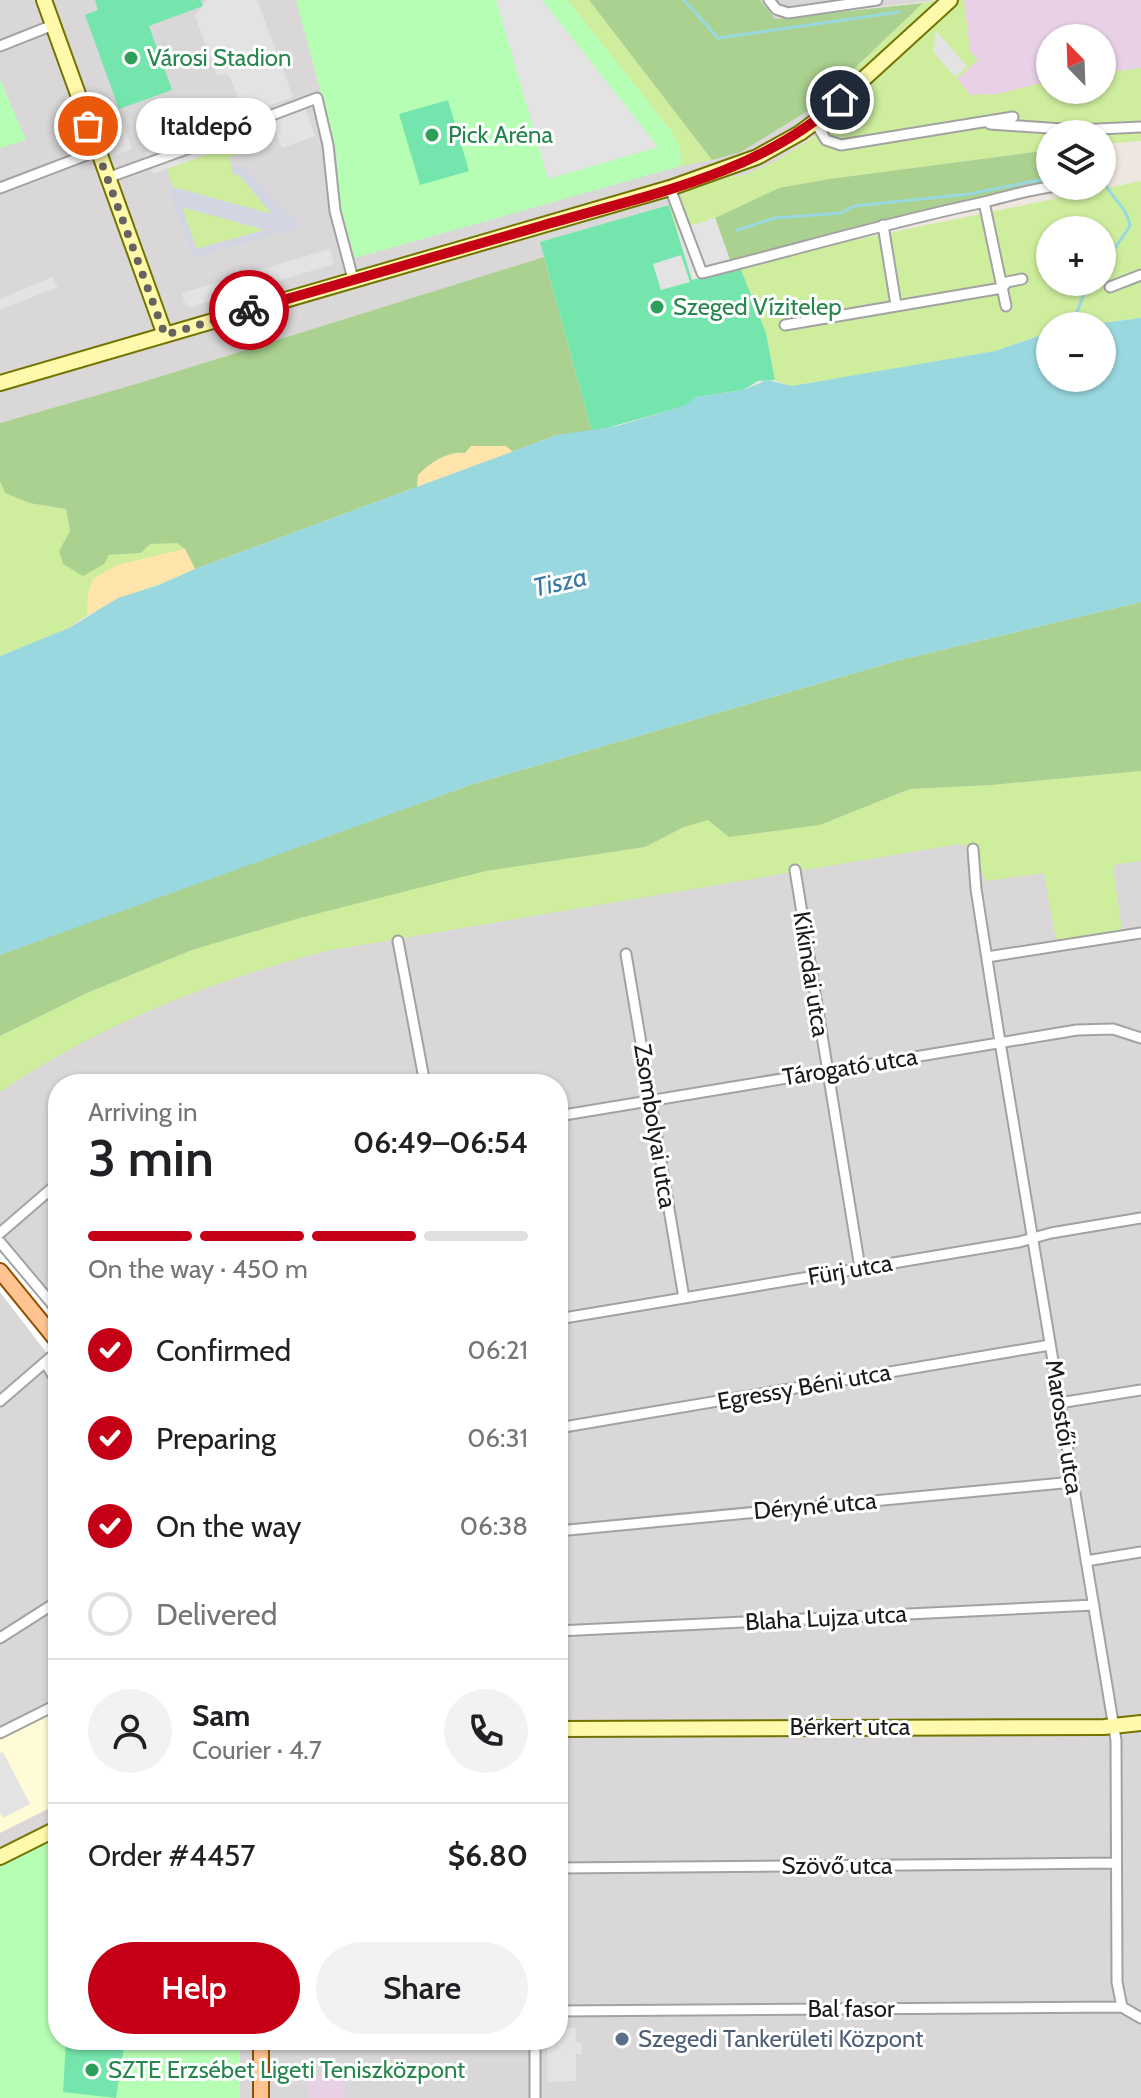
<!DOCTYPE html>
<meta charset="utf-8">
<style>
:root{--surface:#fff;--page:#f2f2f2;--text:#202124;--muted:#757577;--line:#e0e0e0;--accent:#c50016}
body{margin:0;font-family:Cabin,sans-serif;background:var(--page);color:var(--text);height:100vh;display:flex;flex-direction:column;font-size:30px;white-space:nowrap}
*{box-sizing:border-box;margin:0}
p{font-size:26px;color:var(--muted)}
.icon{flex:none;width:44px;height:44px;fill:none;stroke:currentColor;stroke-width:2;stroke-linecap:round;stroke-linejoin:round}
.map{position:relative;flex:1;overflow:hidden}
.side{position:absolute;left:48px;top:1074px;width:520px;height:976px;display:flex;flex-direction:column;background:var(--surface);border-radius:32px;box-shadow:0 2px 6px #0004}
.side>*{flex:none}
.needle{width:52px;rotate:337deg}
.tools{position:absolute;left:1036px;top:24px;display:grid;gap:16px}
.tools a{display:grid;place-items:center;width:80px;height:80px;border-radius:50%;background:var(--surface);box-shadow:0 2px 6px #0004;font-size:40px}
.pin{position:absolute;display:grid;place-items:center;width:68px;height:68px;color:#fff;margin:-34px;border:4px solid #fff;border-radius:50%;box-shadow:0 2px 8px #0007}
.courier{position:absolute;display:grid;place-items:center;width:80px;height:80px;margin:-40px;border:6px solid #c50016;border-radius:50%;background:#fff;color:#222;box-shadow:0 2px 10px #0007}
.bubble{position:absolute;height:56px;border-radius:28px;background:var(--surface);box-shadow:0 2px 6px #0004;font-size:26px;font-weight:600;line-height:56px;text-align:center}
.overview em{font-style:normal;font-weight:600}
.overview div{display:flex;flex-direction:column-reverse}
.overview{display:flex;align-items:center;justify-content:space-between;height:136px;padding:0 40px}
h1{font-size:52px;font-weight:600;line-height:60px}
.bar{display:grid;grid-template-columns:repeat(4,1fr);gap:12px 8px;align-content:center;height:96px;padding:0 40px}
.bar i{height:10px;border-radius:6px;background:var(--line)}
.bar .current{background:var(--accent)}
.bar p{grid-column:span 4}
.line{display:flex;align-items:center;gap:20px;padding:0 40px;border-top:2px solid var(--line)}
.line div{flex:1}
.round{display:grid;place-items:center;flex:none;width:84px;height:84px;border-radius:42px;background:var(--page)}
ol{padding:0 40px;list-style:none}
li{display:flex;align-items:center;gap:24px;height:88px}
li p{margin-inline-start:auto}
li .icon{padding:8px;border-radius:50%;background:var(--accent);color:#fff;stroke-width:4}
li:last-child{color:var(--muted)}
li i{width:44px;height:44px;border:4px solid var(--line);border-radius:50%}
.action{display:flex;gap:16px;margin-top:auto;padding:16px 40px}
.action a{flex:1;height:92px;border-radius:48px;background:var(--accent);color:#fff;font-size:32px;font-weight:600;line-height:92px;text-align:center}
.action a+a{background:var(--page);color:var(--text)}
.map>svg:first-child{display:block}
</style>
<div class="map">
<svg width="1141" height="2098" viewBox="0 0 1141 2098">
<rect width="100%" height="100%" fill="#eee7df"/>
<path fill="#d9d7d8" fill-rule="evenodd" d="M0 0H567L672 132 712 160 741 152 814 107 825 129 774 162 745 175 729 177 689 190 669 205 541 242 544 257 136 384 0 423Z
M760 0H939L775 19Z
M1141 825V2098H0V1074L201 973 963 827ZM58 1084H558V2040H58Z"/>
<path fill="#e8d0e6" d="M964 0H1141V68L1102 73V38H1050V81L998 94 970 95 957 79 977 60 970 51Z
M343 2074 345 2098H309L307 2077Z"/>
<path fill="#fffbd6" d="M58 1710V1804L0 1833V1739Z"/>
<path fill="#ceee9e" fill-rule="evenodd" d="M567 0H589L712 160 681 166 680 148 672 132Z
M939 0H964L970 51 978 60 957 79 970 95 998 94 1050 81V90H1102V73L1141 68V141L1102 144V134H1050V150L829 179 779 188 715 218 677 230 669 205 689 190 729 177 745 175 774 162 825 130 814 107 923 3Z
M250 139 252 149 228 158 234 175H239L273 215 174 189 167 169Z
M1141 181V318L1078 326H1050V332L995 351 792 387 775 380 766 333 740 267 805 250ZM1050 230H1102V282H1050Z
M181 207 265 230 196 249Z
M0 481 5 493 29 503 66 509 70 531 59 551 63 564 109 555 141 553 150 544 177 542 185 549 195 569 87 615 69 628 0 656Z
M1141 771V861L1113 865 1122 931 1056 941 1044 873 986 881 968 847 959 844 326 951C208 982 102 1023 0 1092V1036L87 993 192 950 300 918 486 871 645 847 684 827 708 819 729 837 820 825 910 789 992 785Z"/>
<path fill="#aad18f" d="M589 0H760L775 19 923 3 814 107 741 152 712 160Z
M1050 150V184L865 226 731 263 715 218 779 188 829 179Z
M544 257 592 432 557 435 195 569 185 549 177 543 150 544 141 553 109 555 104 564 83 576 63 564 59 551 70 531 66 509 29 503 5 493 0 481V423L136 384Z
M1141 602V771L992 785 910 789 820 825 729 837 708 820 684 827 645 847 486 871 300 918 192 950 87 993 0 1036V955L59 933 473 784 900 660Z"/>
<path fill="#ffe5ab" d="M471 446H506L513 452 417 487 418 475C430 463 447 451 465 453Z
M185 549 195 569C159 585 122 596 87 615L88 594 93 579 117 565Z"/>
<path fill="#b7feb5" d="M296 0H567L672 132 680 148 681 166 355 258 339 203 336 149Z
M0 80 26 140 0 148Z
M58 1833V2040H240V2098H0V1861Z"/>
<path fill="#74e6ad" d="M95 0H201L203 6 149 26 172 90 119 109 85 15 98 10Z
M448 100 469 171 420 185 399 114Z
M669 205 692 280 740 267 766 333 775 380 758 381 743 390 696 397 685 406 592 432 540 242Z
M66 2040H125L116 2098 63 2092Z"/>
<path fill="#e3e3e3" d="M207 0H257L293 97 244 115 230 77 225 74 217 76 195 16Z
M496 0H542L658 147 548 179Z
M936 31 967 66 955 77 933 52Z
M117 108 132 149 112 157 97 116Z
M305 108 315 136 282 148 271 120Z
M245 128 249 139 153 174 145 152 199 132 204 144Z
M715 218 731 263 690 273 677 230Z
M330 249 334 264 189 308 184 301 182 293Z
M681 255 690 282 661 290 653 264Z
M52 277 58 287 0 310V299Z
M3 1752 30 1804 3 1818 0 1812V1753Z
M558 2028H576V2042L582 2043V2054H576V2081L547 2082V2040H558Z"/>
<path fill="#d3d5e3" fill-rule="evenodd" d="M240 165 241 168 246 169 286 214 293 213 300 227 188 259 187 256 192 254 169 191 177 188 272 214 239 175H234L232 168ZM182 207 263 229 264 230 197 249Z"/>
<path fill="#9ad8e0" d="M1141 318V602L900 660 473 784 0 955V656L69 628 118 598 159 585 195 569 557 435 617 426 684 406 696 397 743 390 767 380 792 386 995 351 1050 332V378H1102V326H1078Z"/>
<path fill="#fff" d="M0 1250 58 1320V1368L0 1292Z"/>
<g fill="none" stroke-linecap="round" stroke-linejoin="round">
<path stroke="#9ad8e0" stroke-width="3" d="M684 0 718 38 899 12
M1102 179C1109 196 1128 207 1130 226L1102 267
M737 230 775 218 841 213 854 206 969 194 1050 178
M1072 326 1083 296 1092 282"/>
<defs>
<path id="street" d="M769 0 776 9 788 13 877 0
M0 46 53 25
M815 122 826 140 841 145 1013 117
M990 124 1077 130 1141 127
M107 178 245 128 259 120 317 98 328 145 335 211 353 279
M0 188 97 151
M670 188 702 273C795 250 886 223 980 203 1006 197 1030 189 1057 186
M984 202 1006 306
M883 225 896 305
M1110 287 1141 275
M785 325 1002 288 1007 282 1022 279
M973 849 976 889 1000 1042 1116 1740 1117 1982 1122 2007
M795 870 860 1268
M398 941 425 1084
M626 954 684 1298
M987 957 1141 933
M558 1116 1077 1030 1113 1029 1141 1038
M0 1233 58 1183
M0 1242 58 1311
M558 1319 1019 1242 1051 1233 1141 1218
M45 1362 58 1384
M0 1401 51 1357
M1059 1403 1141 1390
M558 1428 1050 1345
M558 1531 1073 1482
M1086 1561 1141 1552
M558 1631 1094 1605
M0 1638 58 1601
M0 1733 58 1704
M558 1868 1116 1863
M558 2011 1122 2007 1141 2018
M535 2098V2040"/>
<path id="secondary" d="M44 0 165 335
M0 383 670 188 757 157 800 133 823 116 950 0
M558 1729 1104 1727 1141 1723
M0 1857 58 1828"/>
<path id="primary" d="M0 1271 58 1342
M261 2040V2098"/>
</defs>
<use href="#street" stroke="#a2a2a2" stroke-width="13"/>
<use href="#secondary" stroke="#737300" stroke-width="18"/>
<use href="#primary" stroke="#915100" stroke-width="18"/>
<use href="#street" stroke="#fff" stroke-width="9"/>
<use href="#secondary" stroke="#fffaab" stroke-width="14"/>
<use href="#primary" stroke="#ffc492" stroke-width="14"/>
</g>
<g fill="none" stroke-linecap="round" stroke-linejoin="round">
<path stroke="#656260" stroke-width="8" stroke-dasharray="0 14.4" d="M88 126 165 335 249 310"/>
<path stroke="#c50016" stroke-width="10" d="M249 310C346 282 444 254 541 226 643 196 759 175 840 100"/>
</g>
<g fill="#2e9e5b" stroke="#fff" stroke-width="3">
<circle cx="131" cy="58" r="8"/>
<circle cx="432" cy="135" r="8"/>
<circle cx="657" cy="307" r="8"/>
<circle cx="92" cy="2070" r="8"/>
</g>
<circle fill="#5c6f8a" stroke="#fff" stroke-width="3" cx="622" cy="2039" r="8"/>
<g text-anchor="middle" stroke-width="6" stroke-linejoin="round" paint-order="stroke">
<g font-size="24" fill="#27864d" stroke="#fff" text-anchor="start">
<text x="147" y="66">Városi Stadion</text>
<text x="448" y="143">Pick Aréna</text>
<text x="673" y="315">Szeged Vízitelep</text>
<text x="108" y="2078">SZTE Erzsébet Ligeti Teniszközpont</text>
</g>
<g font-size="24" fill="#1b1b1b" stroke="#fff">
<text transform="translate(811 974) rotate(81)" y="8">Kikindai utca</text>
<text transform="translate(850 1067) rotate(-9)" y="8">Tárogató utca</text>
<text transform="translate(655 1126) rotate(81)" y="8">Zsombolyai utca</text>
<text transform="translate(850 1270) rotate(-10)" y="8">Fürj utca</text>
<text transform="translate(804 1387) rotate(-10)" y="8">Egressy Béni utca</text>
<text transform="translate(1064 1427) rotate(81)" y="8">Marostői utca</text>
<text transform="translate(815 1506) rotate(-5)" y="8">Déryné utca</text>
<text transform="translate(826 1618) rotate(-3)" y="8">Blaha Lujza utca</text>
<text x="850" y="1735">Bérkert utca</text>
<text x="837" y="1874">Szövő utca</text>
<text x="851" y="2017">Bal fasor</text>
</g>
<g font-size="24" fill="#4e5e75" stroke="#fff" text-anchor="start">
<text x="638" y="2047">Szegedi Tankerületi Központ</text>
</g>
<g font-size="26" font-style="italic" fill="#3a79a2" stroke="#fff">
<text transform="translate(560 582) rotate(-13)" y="9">Tisza</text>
</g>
</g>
</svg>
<div class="tools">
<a><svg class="needle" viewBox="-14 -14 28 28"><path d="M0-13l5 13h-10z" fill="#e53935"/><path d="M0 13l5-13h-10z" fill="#757577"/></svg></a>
<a><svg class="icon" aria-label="layers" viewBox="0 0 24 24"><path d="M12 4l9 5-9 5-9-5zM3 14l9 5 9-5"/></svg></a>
<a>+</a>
<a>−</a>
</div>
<div class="pin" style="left:88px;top:126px;background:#ea580c"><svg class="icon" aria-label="bag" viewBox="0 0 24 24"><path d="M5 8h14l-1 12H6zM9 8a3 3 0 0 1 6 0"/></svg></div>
<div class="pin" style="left:840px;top:100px;background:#1f2937"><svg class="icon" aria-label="home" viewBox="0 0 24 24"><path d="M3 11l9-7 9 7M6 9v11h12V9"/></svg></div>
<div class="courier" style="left:249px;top:310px"><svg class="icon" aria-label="bike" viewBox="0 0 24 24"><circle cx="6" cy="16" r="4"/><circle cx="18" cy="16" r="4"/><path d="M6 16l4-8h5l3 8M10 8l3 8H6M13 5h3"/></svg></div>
<div class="bubble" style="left:136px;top:98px;width:140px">Italdepó</div>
<section class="side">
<div class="overview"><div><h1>3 min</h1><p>Arriving in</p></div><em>06:49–06:54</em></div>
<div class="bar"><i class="current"></i><i class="current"></i><i class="current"></i><i></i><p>On the way · 450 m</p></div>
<ol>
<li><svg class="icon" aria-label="check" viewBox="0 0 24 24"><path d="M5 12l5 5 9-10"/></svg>Confirmed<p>06:21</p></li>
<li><svg class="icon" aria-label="check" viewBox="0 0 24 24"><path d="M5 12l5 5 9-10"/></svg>Preparing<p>06:31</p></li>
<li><svg class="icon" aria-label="check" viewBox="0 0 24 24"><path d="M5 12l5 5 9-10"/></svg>On the way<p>06:38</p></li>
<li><i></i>Delivered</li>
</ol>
<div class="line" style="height:144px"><a class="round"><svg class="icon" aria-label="person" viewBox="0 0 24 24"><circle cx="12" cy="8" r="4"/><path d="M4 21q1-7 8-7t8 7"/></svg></a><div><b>Sam</b><p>Courier · 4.7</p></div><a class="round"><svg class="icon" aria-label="phone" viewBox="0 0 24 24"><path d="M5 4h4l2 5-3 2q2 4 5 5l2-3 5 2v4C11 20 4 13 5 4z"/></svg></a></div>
<div class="line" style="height:104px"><div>Order #4457</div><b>$6.80</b></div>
<div class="action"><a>Help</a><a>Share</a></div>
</section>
</div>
